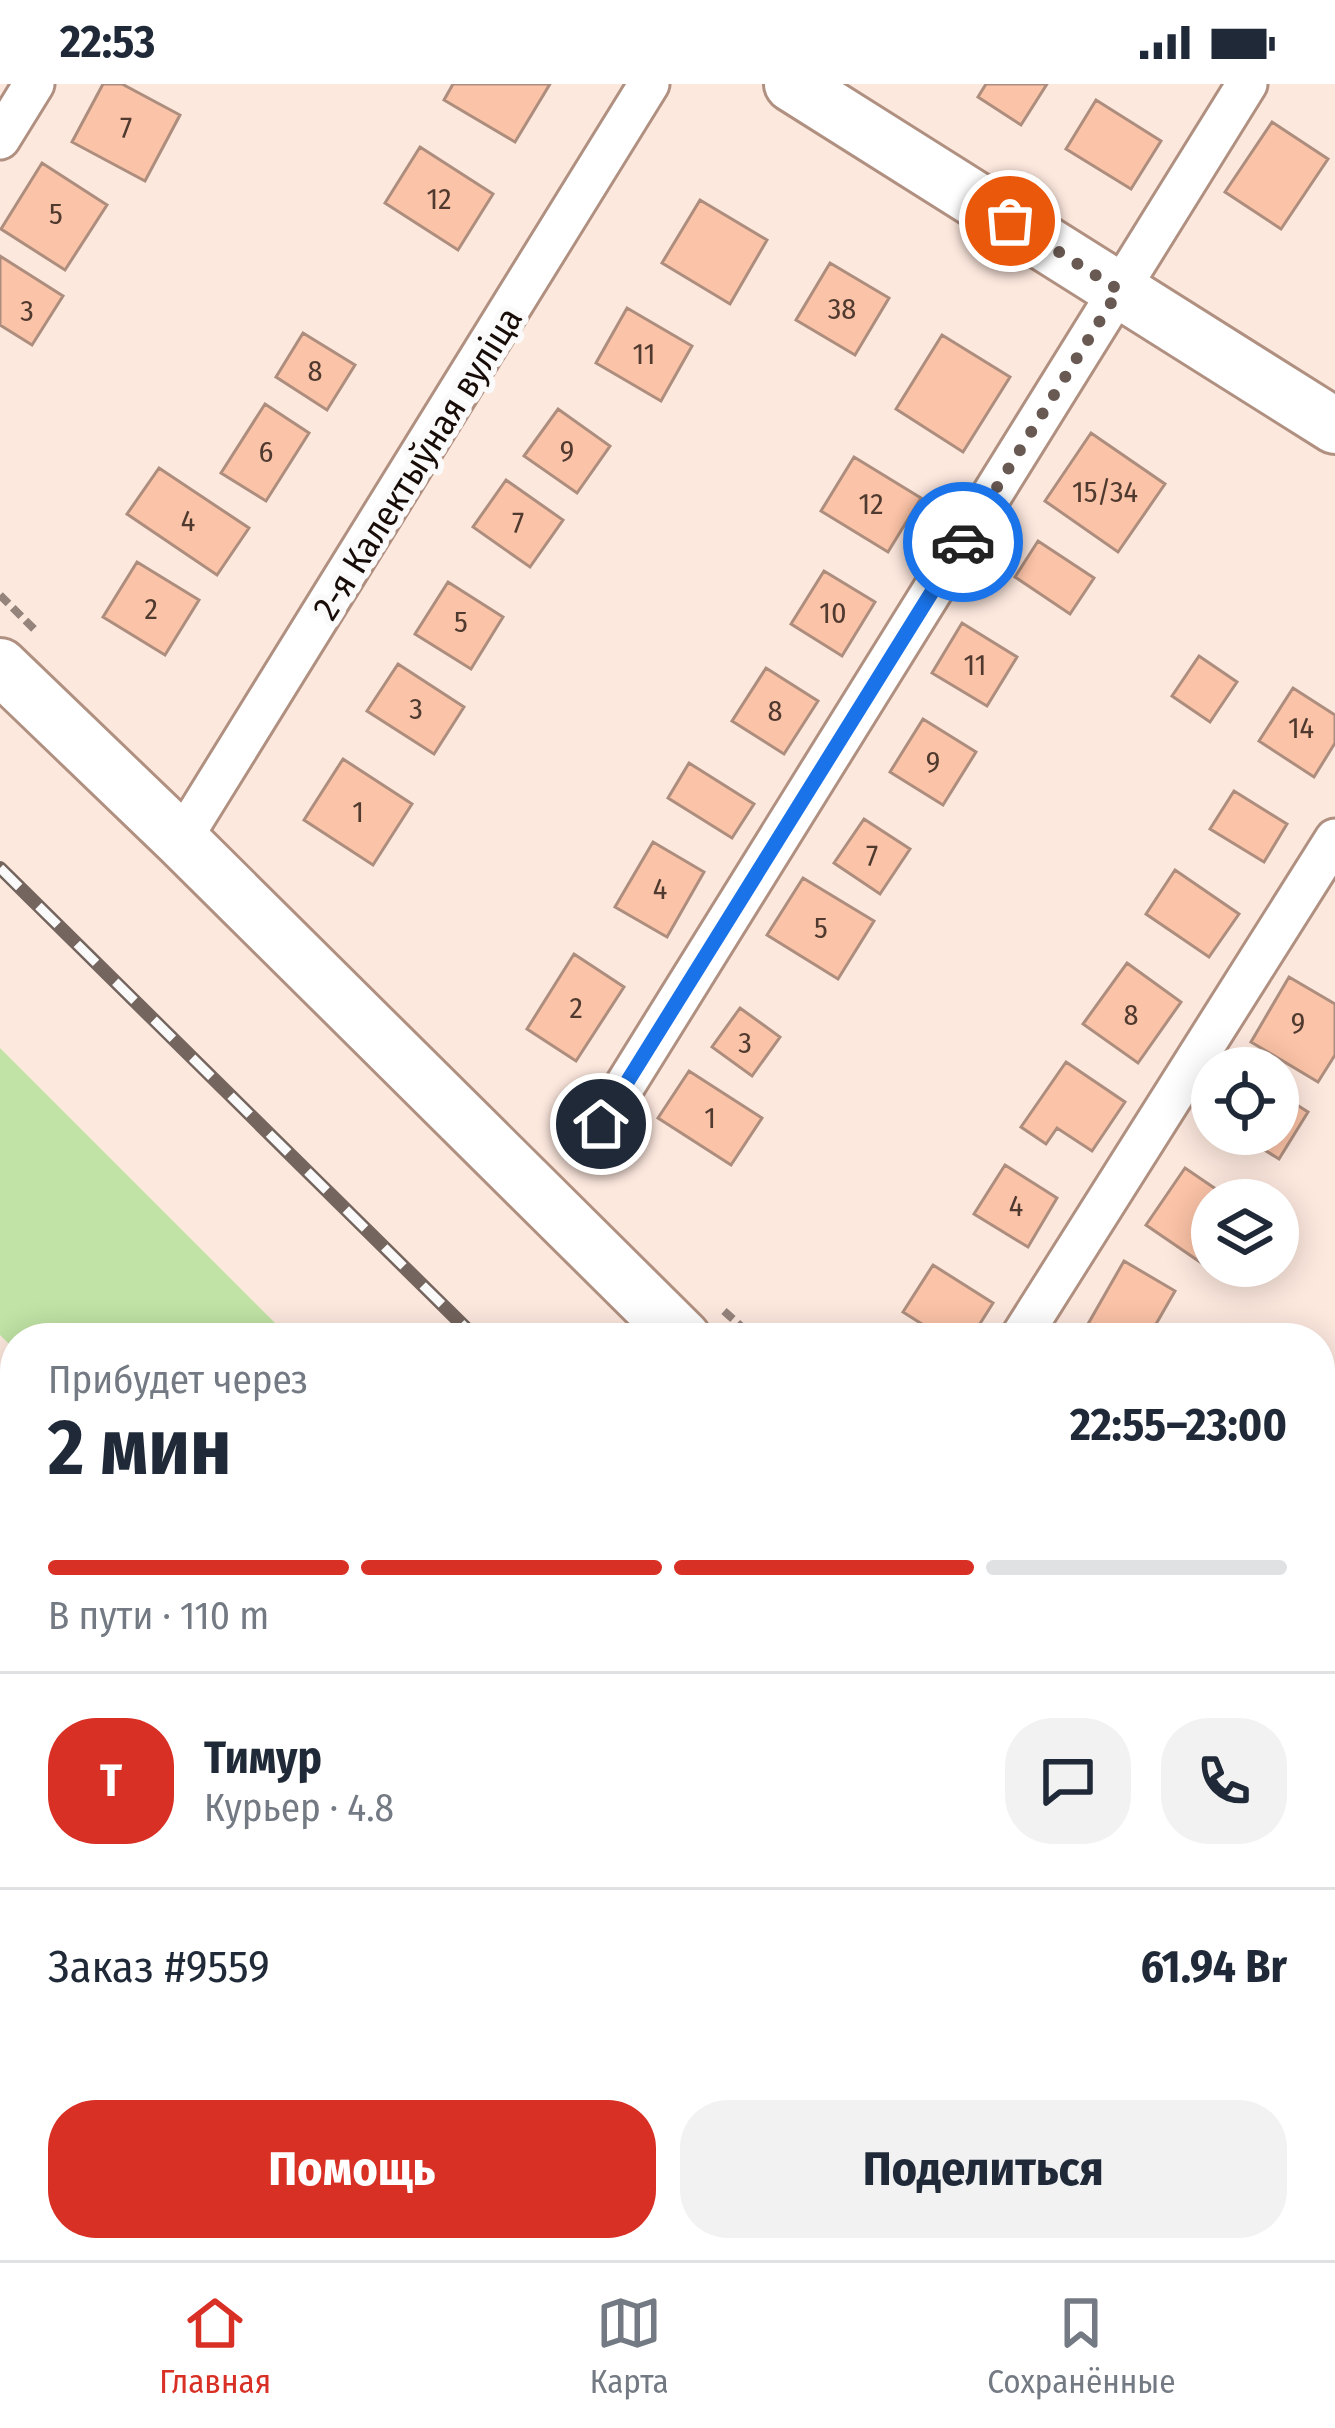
<!DOCTYPE html>
<html lang="ru">
<meta charset="utf-8">
<style>
:root{--surface:#fff;--page:#f2f2f3;--text:#1f2937;--muted:#747a83;--line:#e0e1e3;--accent:#d93025}
body{margin:0;font-family:"Fira Sans Condensed",sans-serif;background:var(--page);color:var(--text);height:100vh;display:flex;flex-direction:column;font-size:45px;white-space:nowrap}
*{box-sizing:border-box;margin:0}
p{font-size:39px;color:var(--muted)}
.icon{flex:none;width:66px;height:66px;fill:none;stroke:currentColor;stroke-width:2;stroke-linecap:round;stroke-linejoin:round}
.map{position:relative;flex:1;overflow:hidden}
.drawer{position:absolute;left:0px;top:1239px;width:1335px;height:939px;display:flex;flex-direction:column;background:var(--surface);border-radius:48px 48px 0 0;box-shadow:0 6px 30px #0003}
.drawer>*{flex:none}
.tools{position:absolute;left:1191px;top:963px;display:grid;gap:24px}
.tools a{display:grid;place-items:center;width:108px;height:108px;border-radius:50%;background:var(--surface);box-shadow:0 6px 30px #0003;font-size:60px}
.pin{position:absolute;display:grid;place-items:center;width:102px;height:102px;color:#fff;margin:-51px;border:6px solid #fff;border-radius:50%;box-shadow:0 3px 12px #0007}
.courier{position:absolute;display:grid;place-items:center;width:120px;height:120px;margin:-60px;border:9px solid #1a73e8;border-radius:50%;background:#fff;color:#222;box-shadow:0 3px 15px #0007}
.overview em{font-style:normal;font-weight:700}
.overview div{display:flex;flex-direction:column-reverse}
.overview{display:flex;align-items:center;justify-content:space-between;height:204px;padding:0 48px}
h1{font-size:78px;font-weight:700;line-height:90px}
.bar{display:grid;grid-template-columns:repeat(4,1fr);gap:18px 12px;align-content:center;height:144px;padding:0 48px}
.bar i{height:15px;border-radius:9px;background:var(--line)}
.bar .active{background:var(--accent)}
.bar p{grid-column:span 4}
.line{display:flex;align-items:center;gap:30px;padding:0 48px;border-top:3px solid var(--line)}
.line div{flex:1}
.round{display:grid;place-items:center;flex:none;width:126px;height:126px;border-radius:48px;background:var(--page)}
.cta{display:flex;gap:24px;margin-top:auto;padding:24px 48px}
.cta a{flex:1;height:138px;border-radius:48px;background:var(--accent);color:#fff;font-size:48px;font-weight:700;line-height:138px;text-align:center}
.cta a+a{background:var(--page);color:var(--text)}
.status{display:flex;justify-content:space-between;align-items:center;height:84px;padding:0 60px;background:var(--surface);direction:ltr}
.status svg{height:33px;fill:currentColor}
.tabs{display:flex;justify-content:space-around;align-items:center;height:168px;border-top:3px solid var(--line);background:var(--surface);font-size:33px;color:var(--muted)}
.tabs a{display:grid;justify-items:center;gap:6px}
.tabs .active{color:var(--accent)}
.map>svg:first-child{display:block}
</style>
<div class="status"><b>22:53</b><svg viewBox="0 0 49 12"><path d="M0 12V9h3v3zM5 12V6h3v6zM10 12V3h3v9zM15 12V0h3v12zM26 1h20v11H26zM47 4h2v5h-2z"/></svg></div>
<div class="map">
<svg width="1335" height="2176" viewBox="0 0 1335 2176">
<rect width="100%" height="100%" fill="#fde8de"/>
<path fill="#fddbcb" d="M0 1354 15 1370V2163H450L507 2176H0Z"/>
<path fill="#c1e3a5" d="M0 964 290 1254H15V1266L0 1251Z"/>
<path fill="#fbc3a7" stroke="#ad8e7e" stroke-width="3" d="M103 0H122L180 31 145 97 72 58Z
M453 0H550L515 58 444 16Z
M986 0H1047L1021 41 978 13Z
M1096 16 1161 57 1131 105 1066 65Z
M1272 38 1328 75 1281 145 1225 108Z
M420 63 493 110 458 166 385 119Z
M42 79 107 121 65 186 1 145Z
M700 116 767 156 730 220 662 179Z
M0 172 63 212 32 261 0 241Z
M830 179 889 214 855 271 796 236Z
M627 224 692 262 661 317 596 279Z
M303 249 355 281 327 326 276 293Z
M942 251 1010 293 963 368 896 325Z
M265 320 309 349 266 417 221 389Z
M558 325 610 362 577 409 524 372Z
M1091 349 1165 400 1118 468 1045 417Z
M854 373 921 414 888 468 821 427Z
M159 384 249 444 217 491 127 430Z
M506 396 563 436 530 483 473 443Z
M1038 457 1094 494 1070 530 1015 493Z
M137 478 199 516 165 571 103 533Z
M824 487 875 518 842 572 791 540Z
M448 498 503 533 471 585 415 550Z
M962 539 1017 573 987 622 932 589Z
M1199 572 1237 598 1210 638 1172 612Z
M398 580 464 623 434 670 367 627Z
M766 584 818 617 784 670 732 637Z
M1293 604 1335 631V659L1314 693 1259 657Z
M923 635 976 668 943 721 890 688Z
M343 675 412 720 373 781 304 736Z
M689 679 754 720 732 754 668 714Z
M1234 707 1287 740 1264 778 1210 745Z
M864 735 910 765 880 810 834 779Z
M653 758 704 788 667 853 615 823Z
M1175 786 1239 830 1209 873 1146 830Z
M803 794 874 837 838 895 767 851Z
M574 870 624 903 576 977 527 945Z
M1127 879 1181 918 1138 979 1083 940Z
M1289 893 1335 920V971L1318 998 1251 958Z
M740 924 780 953 752 992 712 963Z
M1066 978 1125 1018 1092 1067 1057 1044 1046 1060 1021 1043Z
M689 987 762 1034 731 1081 658 1034Z
M1278 1009 1308 1028 1279 1075 1239 1050H1278Z
M1005 1081 1057 1114 1028 1163 974 1130Z
M1185 1084 1232 1116H1212V1182H1225L1219 1191 1146 1141Z
M1124 1177 1175 1207 1148 1254H1097L1084 1247Z
M933 1181 993 1219 971 1254H944L903 1228Z
M14 1408 15 1410V1467L0 1449V1419Z
M1324 1436 1335 1443V1505L1320 1495V1442Z
M15 1473V1517L0 1499V1485Z"/>
<g fill="none" stroke-linecap="round" stroke-linejoin="round">
<defs>
<path id="service" d="M0 1578 15 1605"/>
<path id="minor" d="M0 55 34 0
M181 756 649 0
M601 1040 1247 0
M1020 1254 1335 755
M1320 1717 1335 1692"/>
<path id="secondary" d="M792 0 1335 342
M0 582 181 756 683 1254
M1320 1762 1335 1771"/>
</defs>
<use href="#service" stroke="#b09080" stroke-width="24"/>
<use href="#minor" stroke="#b09080" stroke-width="45"/>
<use href="#secondary" stroke="#b09080" stroke-width="60"/>
<path stroke="#94847c" stroke-width="8" stroke-dasharray="12 6" stroke-linecap="butt" d="M0 511 35 546
M724 1227 754 1254"/>
<use href="#service" stroke="#fff" stroke-width="18"/>
<use href="#minor" stroke="#fff" stroke-width="39"/>
<use href="#secondary" stroke="#fff" stroke-width="54"/>
<defs>
<path id="rail" d="M0 784 476 1254
M0 1297 15 1313
M0 1999 15 1997
M0 2093 15 2092
M1320 2116 1335 2131
M634 2163 669 2176
M724 2163 744 2176
M804 2163 816 2176"/>
</defs>
<use href="#rail" stroke="#74655e" stroke-width="14"/>
<use href="#rail" stroke="#fafafa" stroke-width="9" stroke-dasharray="27" stroke-linecap="butt"/>
</g>
<g fill="none" stroke-linecap="round" stroke-linejoin="round">
<path stroke="#685952" stroke-width="12" stroke-dasharray="0 21.6" d="M963 458 1119 206 1010 137"/>
<path stroke="#1a73e8" stroke-width="15" d="M601 1040 963 458"/>
</g>
<g text-anchor="middle" stroke-width="12" stroke-linejoin="round" paint-order="stroke">
<g font-size="30" fill="#503a2f">
<text x="126" y="54">7</text>
<text x="439" y="125">12</text>
<text x="56" y="140">5</text>
<text x="842" y="235">38</text>
<text x="27" y="237">3</text>
<text x="644" y="280">11</text>
<text x="315" y="297">8</text>
<text x="567" y="377">9</text>
<text x="266" y="378">6</text>
<text x="1105" y="418">15/34</text>
<text x="871" y="430">12</text>
<text x="188" y="447">4</text>
<text x="518" y="449">7</text>
<text x="151" y="535">2</text>
<text x="833" y="539">10</text>
<text x="461" y="548">5</text>
<text x="975" y="591">11</text>
<text x="416" y="635">3</text>
<text x="775" y="637">8</text>
<text x="1301" y="654">14</text>
<text x="933" y="688">9</text>
<text x="358" y="738">1</text>
<text x="872" y="782">7</text>
<text x="660" y="815">4</text>
<text x="821" y="854">5</text>
<text x="576" y="934">2</text>
<text x="1131" y="941">8</text>
<text x="1298" y="949">9</text>
<text x="745" y="969">3</text>
<text x="710" y="1044">1</text>
<text x="1016" y="1132">4</text>
</g>
<g font-size="36" fill="#170c07" stroke="#fafafa">
<text transform="translate(417 379) rotate(-58)" y="13">2-я Калектыўная вуліца</text>
</g>
</g>
</svg>
<div class="tools">
<a><svg class="icon" aria-label="locate" viewBox="0 0 24 24"><circle cx="12" cy="12" r="6"/><path d="M12 2v4M12 18v4M2 12h4M18 12h4"/></svg></a>
<a><svg class="icon" aria-label="layers" viewBox="0 0 24 24"><path d="M12 4l9 5-9 5-9-5zM3 14l9 5 9-5"/></svg></a>
</div>
<div class="pin" style="left:1010px;top:137px;background:#ea580c"><svg class="icon" aria-label="bag" viewBox="0 0 24 24"><path d="M5 8h14l-1 12H6zM9 8a3 3 0 0 1 6 0"/></svg></div>
<div class="pin" style="left:601px;top:1040px;background:#1f2937"><svg class="icon" aria-label="home" viewBox="0 0 24 24"><path d="M3 11l9-7 9 7M6 9v11h12V9"/></svg></div>
<div class="courier" style="left:963px;top:458px"><svg class="icon" aria-label="car" viewBox="0 0 24 24"><path d="M5 17H2v-5l4-1 3-4h7l3 4 3 1v5h-3M9 17h6M6 11h13"/><circle cx="7" cy="17" r="2"/><circle cx="17" cy="17" r="2"/></svg></div>
<section class="drawer">
<div class="overview"><div><h1>2 мин</h1><p>Прибудет через</p></div><em>22:55–23:00</em></div>
<div class="bar"><i class="active"></i><i class="active"></i><i class="active"></i><i></i><p>В пути · 110 m</p></div>
<div class="line" style="height:216px"><b class="round" style="background:var(--accent);color:#fff">Т</b><div><b>Тимур</b><p>Курьер · 4.8</p></div><a class="round"><svg class="icon" aria-label="chat" viewBox="0 0 24 24"><path d="M4 5h16v11H9l-5 4z"/></svg></a><a class="round"><svg class="icon" aria-label="phone" viewBox="0 0 24 24"><path d="M5 4h4l2 5-3 2q2 4 5 5l2-3 5 2v4C11 20 4 13 5 4z"/></svg></a></div>
<div class="line" style="height:156px"><div>Заказ #9559</div><b>61.94 Br</b></div>
<div class="cta"><a>Помощь</a><a>Поделиться</a></div>
</section>
</div>
<nav class="tabs">
<a class="active"><svg class="icon" aria-label="home" viewBox="0 0 24 24"><path d="M3 11l9-7 9 7M6 9v11h12V9"/></svg>Главная</a>
<a><svg class="icon" aria-label="map" viewBox="0 0 24 24"><path d="M3 6l6-2 6 2 6-2v14l-6 2-6-2-6 2zM9 4v14M15 6v14"/></svg>Карта</a>
<a><svg class="icon" aria-label="saved" viewBox="0 0 24 24"><path d="M7 4h10v16l-5-4-5 4z"/></svg>Сохранённые</a>
</nav>
